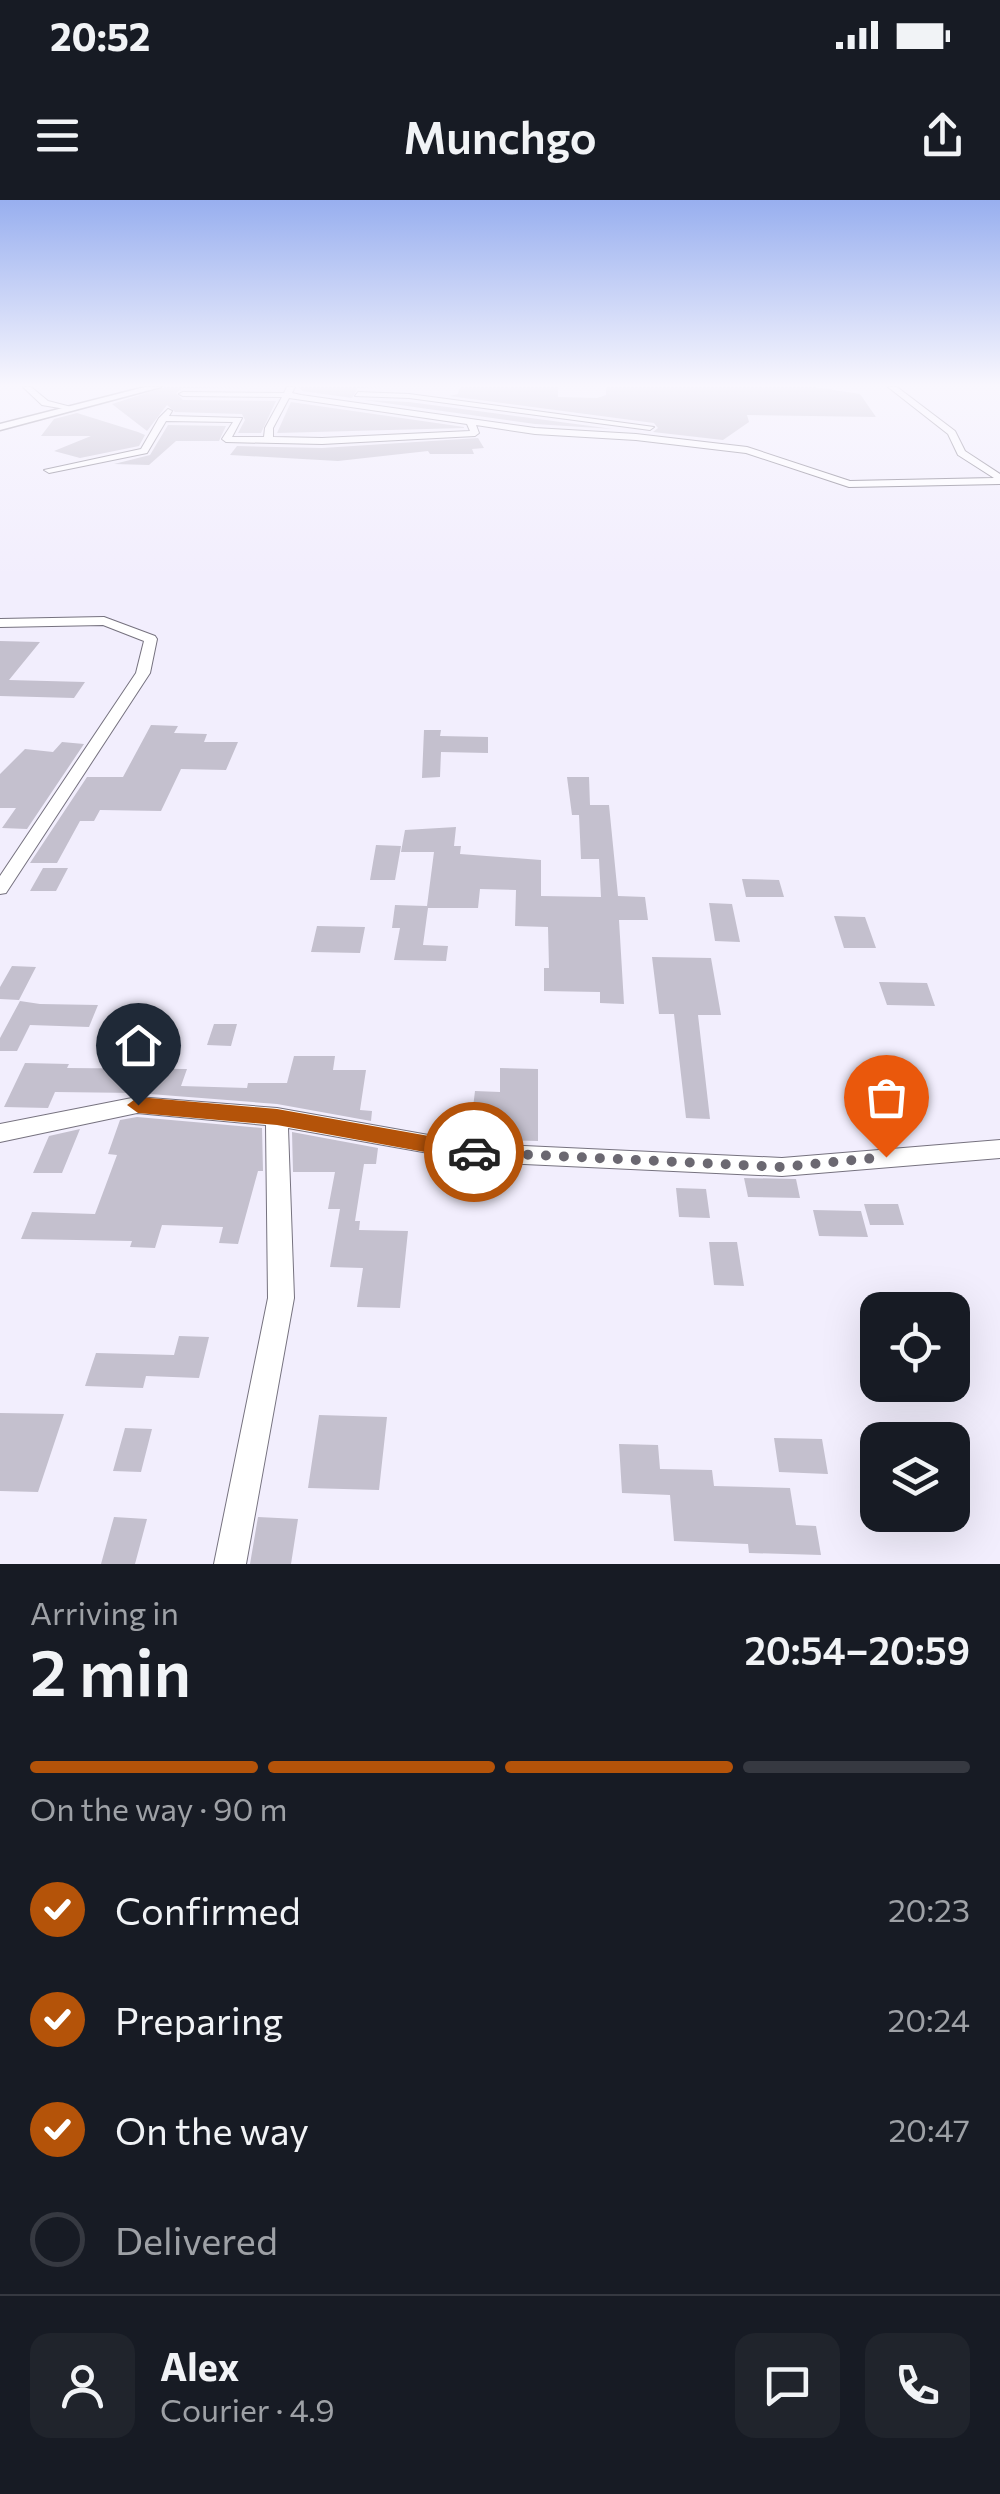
<!DOCTYPE html>
<meta charset="utf-8">
<style>
:root{--surface:#171b24;--page:#20242c;--text:#f1f3f6;--muted:#9ea1a6;--line:#363941;--accent:#b45309}
body{margin:0;font-family:Commissioner,sans-serif;background:var(--page);color:var(--text);height:100vh;display:flex;flex-direction:column;font-size:38px;white-space:nowrap}
*{box-sizing:border-box;margin:0}
p{font-size:32px;color:var(--muted)}
.icon{flex:none;width:55px;height:55px;fill:none;stroke:currentColor;stroke-width:2;stroke-linecap:round;stroke-linejoin:round}
.map{position:relative;height:1364px;overflow:hidden}
.drawer{display:flex;flex-direction:column;background:var(--surface);flex:1}
.drawer>*{flex:none}
.controls{position:absolute;left:860px;top:1092px;display:grid;gap:20px}
.controls a{display:grid;place-items:center;width:110px;height:110px;border-radius:20px;background:var(--surface);box-shadow:0 10px 40px #0002;font-size:50px}
.pin{position:absolute;display:grid;place-items:center;width:85px;height:85px;color:#fff;margin:-102px -42px;border-radius:50% 50% 50% 0;rotate:-45deg;box-shadow:0 0 10px #0007}
.pin .icon{rotate:45deg}
.courier{position:absolute;display:grid;place-items:center;width:100px;height:100px;margin:-50px;border:8px solid #b45309;border-radius:50%;background:#fff;color:#222;box-shadow:0 2px 12px #0007}
.overview em{font-style:normal;font-weight:600}
.overview div{display:flex;flex-direction:column-reverse}
.overview{display:flex;align-items:center;justify-content:space-between;height:170px;padding:0 30px}
h1{font-size:65px;font-weight:600;line-height:75px}
.bar{display:grid;grid-template-columns:repeat(4,1fr);gap:15px 10px;align-content:center;height:120px;padding:0 30px}
.bar i{height:12px;border-radius:8px;background:var(--line)}
.bar .selected{background:var(--accent)}
.bar p{grid-column:span 4}
.line{display:flex;align-items:center;gap:25px;padding:0 30px;border-top:2px solid var(--line)}
.line div{flex:1}
.round{display:grid;place-items:center;flex:none;width:105px;height:105px;border-radius:20px;background:var(--page)}
ol{padding:0 30px;list-style:none}
li{display:flex;align-items:center;gap:30px;height:110px}
li p{margin-inline-start:auto}
li .icon{padding:10px;border-radius:50%;background:var(--accent);color:#fff;stroke-width:4}
li:last-child{color:var(--muted)}
li i{width:55px;height:55px;border:5px solid var(--line);border-radius:50%}
.status{display:flex;justify-content:space-between;align-items:center;height:70px;padding:0 50px;background:var(--surface);direction:ltr}
.status svg{height:28px;fill:currentColor}
header{display:flex;justify-content:space-between;align-items:center;height:130px;padding:0 30px;background:var(--surface);font-size:45px;font-weight:600}
.map>svg:first-child{display:block}
</style>
<div class="status"><b>20:52</b><svg viewBox="0 0 49 12"><path d="M0 12V9h3v3zM5 12V6h3v6zM10 12V3h3v9zM15 12V0h3v12zM26 1h20v11H26zM47 4h2v5h-2z"/></svg></div>
<header><svg class="icon" aria-label="menu" viewBox="0 0 24 24"><path d="M4 6h16M4 12h16M4 18h16"/></svg>Munchgo<svg class="icon" aria-label="share" viewBox="0 0 24 24"><path d="M12 15V3M7 8l5-5 5 5M5 13v7h14v-7"/></svg></header>
<div class="map">
<svg width="1000" height="1364" viewBox="0 0 1000 1364">
<rect width="100%" height="100%" fill="#f2eefd"/>
<path fill="#c4c0ce" d="M165 187H283L183 188 176 193 183 200 276 201 261 233H238L245 220 242 214 175 212 167 205 147 231 112 204Z
M299 187H394L358 188 352 198 302 191Z
M460 187H558V197L597 198 606 195V187H815L860 194 876 217 747 215 749 222 723 240 653 232 658 228 654 223 449 196 458 194Z
M364 200 409 202 613 229 535 224Z
M291 202 464 227V228L277 233Z
M77 213 138 232 145 235 139 246 80 258 54 251 91 236H41L54 219Z
M168 225 226 226 219 241H176L149 265 114 264 150 255Z
M478 238 484 248 472 249 474 254H430L428 251 338 261 230 255 237 246 322 248Z
M0 441 40 442 9 480 85 482 74 498 0 496Z
M151 525 178 526 174 533 207 534 204 542H238L226 570 181 569 161 611 100 610 94 621H80L57 663H30L87 577H123Z
M424 530H441L440 536 488 537V553L441 552 440 577 422 578Z
M62 542 84 544 27 629 2 628 16 608H0V574L25 549 53 552Z
M567 577H589L590 605H609L618 696 645 697 648 720H619L624 804 600 803V792L544 791V768H549L548 727 515 726 516 690 480 689 478 708H428L423 745 448 746 446 761 394 760 400 728H392L395 705 427 706 434 652H401L405 630 456 627 454 646H461L460 654 541 660V696L601 697 599 659H581L579 615H572Z
M376 645 401 646 395 680H370Z
M43 668H68L56 691H30Z
M742 679 779 680 784 697H746Z
M709 703 732 704 740 742 715 741Z
M834 716 865 717 876 748H844Z
M317 726 365 727 360 753 311 752Z
M652 757 711 758 721 815H698L710 919 686 918 674 814H659Z
M12 766 36 767 19 800 0 799V787Z
M879 782 927 783 935 806 887 805Z
M20 801 40 804 98 805 89 827 30 825 17 851H0V838Z
M214 824H237L231 846 207 845Z
M294 856H335L333 870H366L360 910 372 911 371 921 277 904 137 893 55 892 48 908 4 907 25 863 69 864 67 868 187 869 181 886 247 888 248 883H287Z
M500 868 538 869V941L503 940 504 934 470 932 475 891 500 892Z
M137 917 262 928 263 971H258L238 1044 219 1043 223 1027 162 1025 155 1048 130 1047 132 1041 21 1039 32 1012 95 1014 117 955 108 954 120 920Z
M80 929 62 973H33L49 936Z
M292 932 378 948 376 964H364L355 1021H360L359 1030 408 1031 400 1108 357 1107 363 1068 330 1067 340 1009H328L335 972H293Z
M744 978 796 979 800 998 748 997Z
M676 988 706 989 710 1018 679 1017Z
M864 1004H898L904 1025H870Z
M813 1010 861 1011 868 1037 819 1036Z
M709 1042H737L744 1086 714 1085Z
M179 1136 209 1137 199 1178 146 1176 143 1188 85 1186 96 1153 174 1155Z
M0 1213 64 1214 38 1292 0 1291Z
M319 1215 387 1217 379 1290 308 1288Z
M125 1228 152 1229 141 1272 113 1271Z
M774 1238 822 1239 828 1274 779 1272Z
M619 1244 658 1245 660 1269 712 1270 714 1286 790 1288 796 1325 816 1326 821 1355 749 1353 748 1344 674 1341 670 1295 622 1293Z
M114 1317 147 1319 135 1364H101Z
M258 1317 298 1319 291 1364H250Z"/>
<g fill="none" stroke-linecap="round" stroke-linejoin="round">
<defs>
<path id="minor" d="M23 187H31L48 201 75 208 71 210 42 205Z
M287 187H295L292 193 301 195 535 228 636 234 747 247 850 281 994 278 958 255 948 234 888 187H897L955 231 965 251 1000 274V284L849 287 746 253 636 240 535 234 476 225 479 233 475 236 322 244 226 242 222 239 233 222 166 221 147 253 49 273 44 270 141 249 159 218 168 209 172 211 169 216 242 218 232 237H264L265 228 282 197 183 196 179 194 183 192 284 193ZM289 198 467 224 470 231 322 238 273 237V228Z
M358 192 409 194 654 227 650 230 409 198 355 196Z
M104 417 155 436 157 439 150 473 6 693 0 694V676L136 473 144 441 103 425 0 427V419Z
M137 897 277 908 479 944 782 958 1000 940V958L782 976 479 962 288 928 294 1098 246 1364H214L268 1098 266 925 137 913 0 942V924Z"/>
<path id="tertiary" d="M145 187H161L0 230V224Z"/>
</defs>
<use href="#minor" stroke="#76727f" stroke-width="2"/>
<use href="#tertiary" stroke="#76727f" stroke-width="3"/>
<use href="#minor" fill="#fff" fill-rule="evenodd"/>
<use href="#tertiary" fill="#fff" fill-rule="evenodd"/>
</g>
<linearGradient id="sky" x2="0" y2="1"><stop stop-color="#98afef"/><stop offset="0.49" stop-color="#f9f7fe"/><stop offset="1" stop-color="#f9f7fe" stop-opacity="0"/></linearGradient>
<rect width="1000" height="378" fill="url(#sky)"/>
<path fill="#b45309" d="M138 897 277 909 474 944 485 952 474 961 277 925 138 913 127 905Z"/>
<g fill="none" stroke-linecap="round" stroke-linejoin="round">
<path stroke="#6b6871" stroke-width="10" stroke-dasharray="0 18" d="M474 952 782 967 886 957"/>
</g>
</svg>
<div class="controls">
<a><svg class="icon" aria-label="locate" viewBox="0 0 24 24"><circle cx="12" cy="12" r="6"/><path d="M12 2v4M12 18v4M2 12h4M18 12h4"/></svg></a>
<a><svg class="icon" aria-label="layers" viewBox="0 0 24 24"><path d="M12 4l9 5-9 5-9-5zM3 14l9 5 9-5"/></svg></a>
</div>
<div class="pin" style="left:886px;top:957px;background:#ea580c"><svg class="icon" aria-label="bag" viewBox="0 0 24 24"><path d="M5 8h14l-1 12H6zM9 8a3 3 0 0 1 6 0"/></svg></div>
<div class="pin" style="left:138px;top:905px;background:#1f2937"><svg class="icon" aria-label="home" viewBox="0 0 24 24"><path d="M3 11l9-7 9 7M6 9v11h12V9"/></svg></div>
<div class="courier" style="left:474px;top:952px"><svg class="icon" aria-label="car" viewBox="0 0 24 24"><path d="M5 17H2v-5l4-1 3-4h7l3 4 3 1v5h-3M9 17h6M6 11h13"/><circle cx="7" cy="17" r="2"/><circle cx="17" cy="17" r="2"/></svg></div>
</div>
<section class="drawer">
<div class="overview"><div><h1>2 min</h1><p>Arriving in</p></div><em>20:54–20:59</em></div>
<div class="bar"><i class="selected"></i><i class="selected"></i><i class="selected"></i><i></i><p>On the way · 90 m</p></div>
<ol>
<li><svg class="icon" aria-label="check" viewBox="0 0 24 24"><path d="M5 12l5 5 9-10"/></svg>Confirmed<p>20:23</p></li>
<li><svg class="icon" aria-label="check" viewBox="0 0 24 24"><path d="M5 12l5 5 9-10"/></svg>Preparing<p>20:24</p></li>
<li><svg class="icon" aria-label="check" viewBox="0 0 24 24"><path d="M5 12l5 5 9-10"/></svg>On the way<p>20:47</p></li>
<li><i></i>Delivered</li>
</ol>
<div class="line" style="height:180px"><a class="round"><svg class="icon" aria-label="person" viewBox="0 0 24 24"><circle cx="12" cy="8" r="4"/><path d="M4 21q1-7 8-7t8 7"/></svg></a><div><b>Alex</b><p>Courier · 4.9</p></div><a class="round"><svg class="icon" aria-label="chat" viewBox="0 0 24 24"><path d="M4 5h16v11H9l-5 4z"/></svg></a><a class="round"><svg class="icon" aria-label="phone" viewBox="0 0 24 24"><path d="M5 4h4l2 5-3 2q2 4 5 5l2-3 5 2v4C11 20 4 13 5 4z"/></svg></a></div>
</section>
